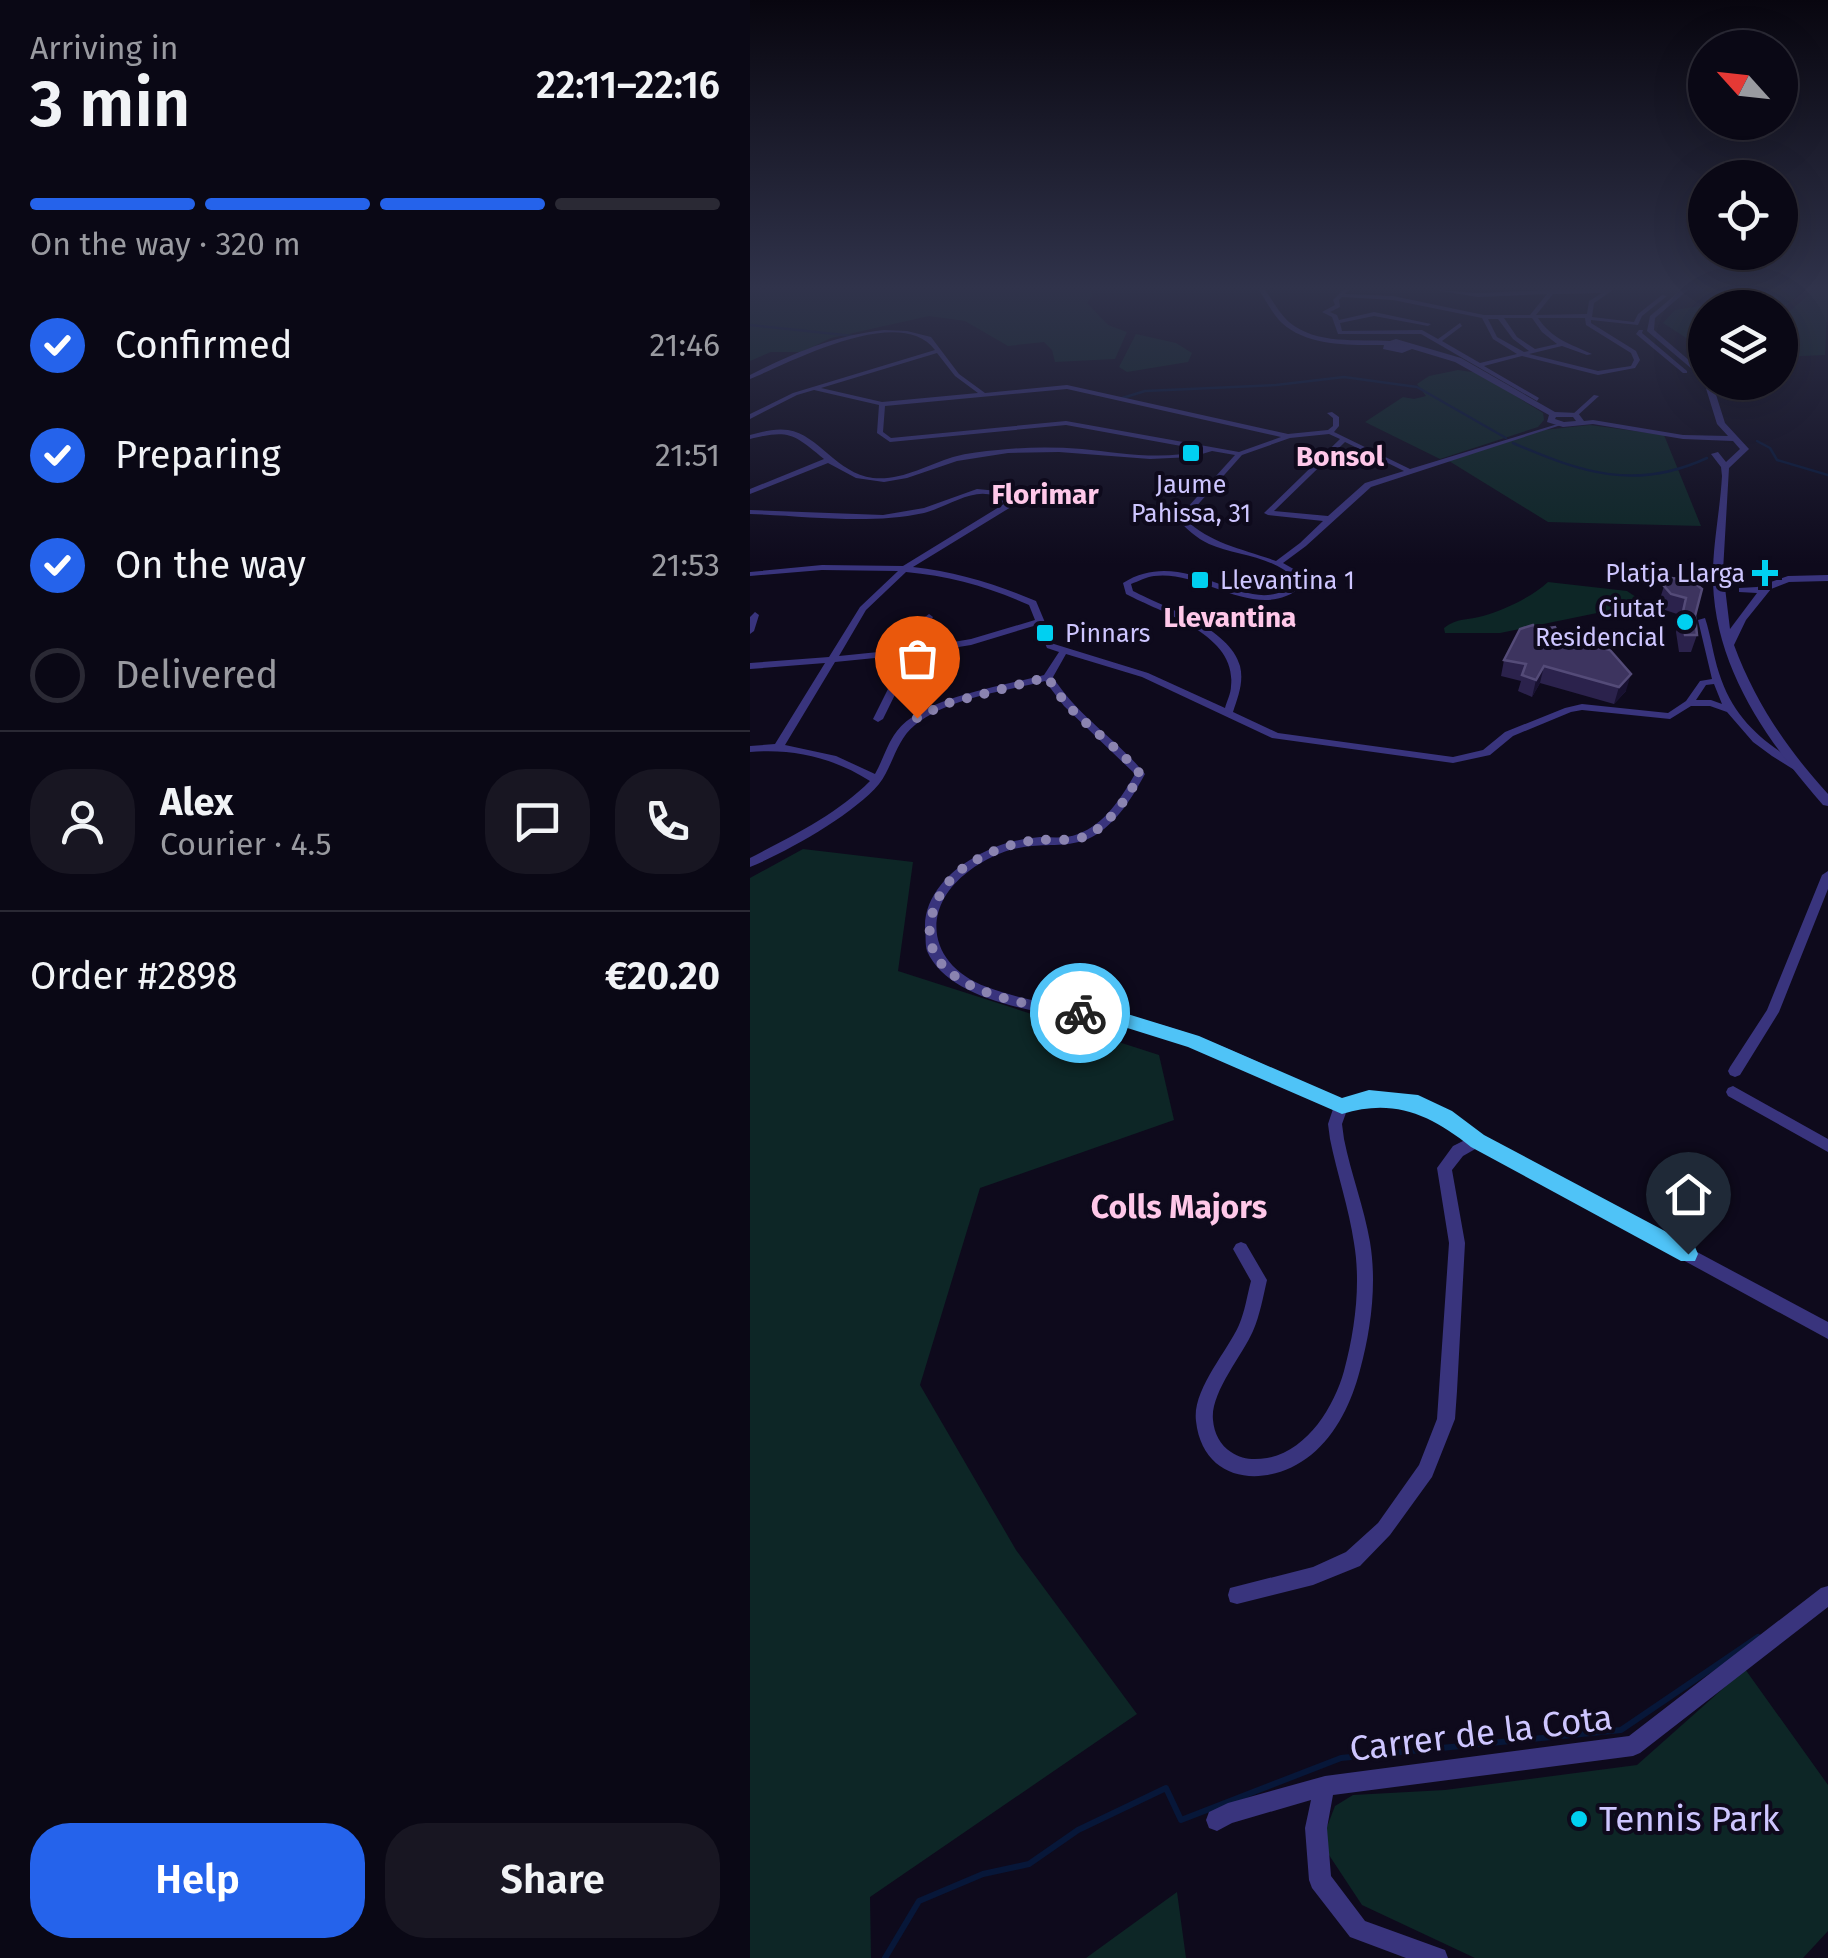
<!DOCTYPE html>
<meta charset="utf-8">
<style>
:root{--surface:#0a0815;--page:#181622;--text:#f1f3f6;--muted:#999aa0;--line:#2a2934;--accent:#2563eb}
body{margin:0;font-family:"Fira Sans",sans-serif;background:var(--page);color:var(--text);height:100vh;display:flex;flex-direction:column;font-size:38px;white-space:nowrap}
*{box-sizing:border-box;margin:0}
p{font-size:32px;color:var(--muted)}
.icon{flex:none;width:55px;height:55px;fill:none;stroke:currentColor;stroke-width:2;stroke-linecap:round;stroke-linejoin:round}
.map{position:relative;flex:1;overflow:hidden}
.details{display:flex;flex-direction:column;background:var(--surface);width:750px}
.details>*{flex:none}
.needle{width:65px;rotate:297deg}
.buttons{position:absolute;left:938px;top:30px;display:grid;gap:20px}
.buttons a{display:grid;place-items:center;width:110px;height:110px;border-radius:50%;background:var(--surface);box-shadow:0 10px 40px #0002,0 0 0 2px var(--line);font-size:50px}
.pin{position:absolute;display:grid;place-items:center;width:85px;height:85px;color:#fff;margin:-102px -42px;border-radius:50% 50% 50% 0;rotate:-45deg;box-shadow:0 0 10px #0007}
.pin .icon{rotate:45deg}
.courier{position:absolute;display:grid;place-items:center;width:100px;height:100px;margin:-50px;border:8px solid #4fc3f7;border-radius:50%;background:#fff;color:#222;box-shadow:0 2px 12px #0007}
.summary em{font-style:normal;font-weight:600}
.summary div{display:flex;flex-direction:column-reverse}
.summary{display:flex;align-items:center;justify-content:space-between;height:170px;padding:0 30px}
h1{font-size:65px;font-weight:600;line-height:75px}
.bar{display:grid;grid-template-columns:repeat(4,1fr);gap:15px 10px;align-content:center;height:120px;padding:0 30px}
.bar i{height:12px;border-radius:8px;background:var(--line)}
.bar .selected{background:var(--accent)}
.bar p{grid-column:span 4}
.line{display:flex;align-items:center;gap:25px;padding:0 30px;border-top:2px solid var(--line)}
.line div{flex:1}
.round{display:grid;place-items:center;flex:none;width:105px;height:105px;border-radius:40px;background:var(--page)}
ol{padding:0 30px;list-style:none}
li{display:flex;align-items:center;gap:30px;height:110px}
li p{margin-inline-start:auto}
li .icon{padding:10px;border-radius:50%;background:var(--accent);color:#fff;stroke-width:4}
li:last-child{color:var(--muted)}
li i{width:55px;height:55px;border:5px solid var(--line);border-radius:50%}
.primary-button{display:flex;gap:20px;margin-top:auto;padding:20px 30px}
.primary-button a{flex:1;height:115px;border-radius:40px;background:var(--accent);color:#fff;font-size:40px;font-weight:600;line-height:115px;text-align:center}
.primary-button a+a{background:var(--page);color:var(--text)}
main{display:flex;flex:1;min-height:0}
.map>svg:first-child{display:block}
</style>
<main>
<section class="details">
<div class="summary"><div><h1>3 min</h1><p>Arriving in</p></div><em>22:11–22:16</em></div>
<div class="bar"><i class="selected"></i><i class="selected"></i><i class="selected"></i><i></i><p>On the way · 320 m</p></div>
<ol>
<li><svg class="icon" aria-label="check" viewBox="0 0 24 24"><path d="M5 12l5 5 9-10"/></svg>Confirmed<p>21:46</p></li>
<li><svg class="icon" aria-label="check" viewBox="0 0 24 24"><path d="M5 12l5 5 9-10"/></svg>Preparing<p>21:51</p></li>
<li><svg class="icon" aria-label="check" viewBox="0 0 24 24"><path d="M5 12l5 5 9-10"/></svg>On the way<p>21:53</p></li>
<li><i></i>Delivered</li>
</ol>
<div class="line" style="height:180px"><a class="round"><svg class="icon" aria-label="person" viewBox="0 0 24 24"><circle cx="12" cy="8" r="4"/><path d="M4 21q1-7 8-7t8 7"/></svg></a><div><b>Alex</b><p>Courier · 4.5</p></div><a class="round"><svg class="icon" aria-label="chat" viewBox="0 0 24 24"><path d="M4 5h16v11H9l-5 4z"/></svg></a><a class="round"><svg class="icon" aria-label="phone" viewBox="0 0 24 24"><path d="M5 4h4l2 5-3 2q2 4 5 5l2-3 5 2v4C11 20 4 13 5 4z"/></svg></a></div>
<div class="line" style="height:130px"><div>Order #2898</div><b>€20.20</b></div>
<div class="primary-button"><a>Help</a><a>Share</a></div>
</section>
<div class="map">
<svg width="1078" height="1958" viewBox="0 0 1078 1958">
<rect width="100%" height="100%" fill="#0e0a1c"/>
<path fill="#0d2626" d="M0 290H340L342 296 337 303 358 325 377 332 365 359 305 362 302 350 294 342 258 346 215 321 179 316 81 338 52 352H21L0 361Z
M965 290H1054L1030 311V308L967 303Z
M1065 290H1078L1075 355 1030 357V314H1036Z
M950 306 958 307 955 350 913 323 925 310Z
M386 334 426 343 442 353 438 362 377 372 369 367Z
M708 370 729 373 793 413 794 420 788 427 690 459 615 422 653 397 664 399 676 396 667 384 679 376Z
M840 425 914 435 951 526 798 522 699 461 794 430Z
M798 582 877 591 886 597 881 606 750 633H695L694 628C706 618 719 620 733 616 754 610 782 597 798 582Z
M53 849 163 862 148 971 409 1055 424 1120 230 1188 170 1385 266 1550 387 1714 120 1897 121 1958H0V878Z
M995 1669 1078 1785V1931L1053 1958H725L612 1905 577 1852 575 1832 585 1806 603 1795 695 1790 887 1765Z
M427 1892 436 1958H336Z"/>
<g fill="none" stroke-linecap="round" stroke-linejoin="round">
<path stroke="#071739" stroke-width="2.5" d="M0 325 103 336
M369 399 395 391 526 385 594 377 667 387 756 438
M1007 441 1020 448 1027 460 1078 475
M763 443C832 473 886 491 957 458"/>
<path stroke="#071739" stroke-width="6" d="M135 1958 169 1901 233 1874 279 1864 328 1830 416 1788 431 1820 591 1758 871 1730 1008 1637"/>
<path fill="#39347d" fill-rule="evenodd" d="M593 290H599L595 294 643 296 734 315H780L797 294 728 297 685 290 728 293 801 290H863L844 303 842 317 884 322 888 314 912 295 917 296 892 316 888 325 841 320V323L886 351 890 360 885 368 848 375 772 356 734 366 789 398 787 401 671 334H588L582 317 572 312 585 305 583 300ZM852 293 839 301 837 314 786 315 803 294ZM592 297 643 300 732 318 743 339 767 354 730 363 692 341 712 326 710 323 688 339 672 330 592 331 590 323 624 316 678 326 681 324 624 312 589 320 587 315 580 312 590 307 589 300ZM754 318H782L792 332 807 344 785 349 767 337ZM788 318H835L836 325 881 353 884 360 881 366 848 371 779 354 812 346 837 355 842 354C820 344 802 339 788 318ZM738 319H748L763 339 779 351 774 352 747 337Z
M134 330 157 331 181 337 209 374 235 393 317 385 538 434 578 430 583 426V418L577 413 582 412 589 417V426L584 432 660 469 811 423V425L621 487 556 546 533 563 547 571 555 582C550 587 543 594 536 596 496 613 447 570 404 576 396 577 389 581 381 584L383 591C415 608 480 628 490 666 494 682 488 697 483 712L528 733 703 757 733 750 755 732 815 708 832 704 918 713 936 701 950 681 962 679 948 620 955 618C961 636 963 655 969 673 984 720 1013 742 1054 767V771H1046L1022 756 1003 742 977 712 960 706H941L920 719 832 710 821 712 763 736 740 755 703 763 522 738 392 677 316 654 303 677C327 716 367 739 395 774 382 798 366 824 342 837 323 847 302 844 282 846 259 848 238 857 219 871 168 909 179 966 237 987 290 1007 347 1008 401 1022 467 1039 529 1073 591 1100 648 1081 687 1103 732 1137L1078 1322V1339L727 1148 713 1156 702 1170 715 1243 707 1391 705 1419 682 1477 640 1535 610 1566 563 1585 487 1604 480 1602 478 1595 480 1588 563 1567 596 1552 628 1523 669 1465 687 1419 699 1243 687 1168 703 1146 715 1140C678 1112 643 1094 597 1110L592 1124 594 1139C601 1174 614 1207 620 1242 627 1284 621 1330 610 1370 602 1401 587 1434 561 1455 519 1489 453 1485 446 1421 442 1390 477 1352 489 1325 495 1311 497 1296 501 1281L483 1249 486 1244 491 1242 496 1244 517 1280C513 1297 510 1315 503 1331 492 1356 460 1393 463 1420 464 1433 470 1445 481 1452 492 1460 505 1460 517 1458 557 1451 584 1407 594 1371 605 1330 611 1284 604 1243 599 1208 587 1174 580 1139L578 1124 583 1109C525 1084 468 1053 407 1034 347 1015 206 1017 177 951 175 945 176 935 175 928 174 897 199 871 225 857 245 845 267 839 290 837 302 837 316 839 328 834 354 825 372 797 385 774L314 706 295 681C253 692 200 697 165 725 146 740 143 766 129 784 104 814 37 852 0 867V858C42 836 86 815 120 781 84 758 43 748 0 752V746L25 744 75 663 0 669V663L79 657 110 607 148 571 72 570 0 576V572L72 565 153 566 254 504C234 479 199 507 174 513 118 525 57 516 0 514V510L133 515 174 508 227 489 248 491 257 496 262 505 261 507 163 567C206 572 246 584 286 601L304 644 398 673 475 708C477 701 481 693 481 686 487 634 413 614 376 594L373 583C434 545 490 612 533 591 538 588 542 585 546 581 527 556 486 556 459 544 446 538 437 529 427 519L485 455 462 451 442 457 400 459 309 452 258 453 207 461 157 478 134 482 106 478 78 463 0 494V489L74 459C44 434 39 429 0 439V435C12 432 25 428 38 430 69 435 86 473 123 478 151 481 177 465 203 457 218 453 233 451 248 450 276 447 304 447 332 449 371 453 414 461 453 450L316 425 140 442 127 433 129 405 64 390 47 395 0 419V414L43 393 185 350C150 303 41 362 0 379V375C43 353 86 335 134 330ZM187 353 205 376 228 393 132 402 71 388ZM317 389 531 437 489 452 316 421 141 438 133 432 135 406ZM579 434 590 439 514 513 518 515 573 521 550 543 526 561C493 549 461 544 435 519L492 455 540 438ZM595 442 654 471 615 483 578 516 524 511ZM156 572C200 576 239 587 279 605L285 620 221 639 168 648 183 617 179 614 175 617 158 649 89 656 116 610ZM287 625 297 648 309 652 294 675C254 686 173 697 147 731 137 744 133 760 125 774L86 756 35 745 85 662 155 655 123 719 128 722 133 719 165 654 221 645ZM964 684 972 704 961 700H946L956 685Z
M889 330H893L892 333 937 371V373H933L886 334Z
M844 395 849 396 827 416H823V414Z
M5 612 9 615 4 631 0 634V617Z
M1078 871V889L1029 1012 990 1075 985 1077 980 1075 978 1071 980 1067 1017 1010 1072 875Z
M983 1086 1078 1139V1152L978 1096 976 1092 978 1088Z
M1078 1586V1607L890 1753 883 1756 583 1795 577 1828 581 1876 615 1921 695 1950 698 1958H656L600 1937 562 1888 559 1880 555 1828 561 1800 482 1823 467 1831 459 1828 456 1820 459 1812 478 1803 575 1776 879 1736 1071 1588Z"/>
<path fill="#39347d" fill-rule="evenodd" d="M509 290H515C523 301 529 313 539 322 566 345 608 339 640 341L646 339 711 358 805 412 828 413 834 421 843 420 933 435 978 436 967 424 954 382H962L975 423 999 449 979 468 973 571 980 629 1007 593 989 592V588L1007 587 1038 576 1078 575V581L1039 582 1021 589 996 620 984 645C1005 702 1037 749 1078 794V806L1073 805C1018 742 966 670 963 583 962 547 970 512 972 476L971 467 961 454 968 452 976 462 990 449 983 441 933 439 843 424 813 427 797 422 799 415 705 362 662 349 652 353 633 349 634 345C602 345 558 347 532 323 523 314 516 301 509 290ZM806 417H823L826 421 814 422 805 419Z
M931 290H938L905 318 904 330 955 374V380L897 331 900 316Z"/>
</g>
<path fill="#2b224c" d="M921 578 945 616 947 635 941 652H929L926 632 930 615 915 610 909 602 914 586Z
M808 633 827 641 876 691 864 704 790 683 782 697 768 691 771 681 751 676 754 660Z"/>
<path fill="#181130" d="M794 666 790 683 782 697 786 680Z
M881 674 876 691 864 704 869 687Z"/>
<path fill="#3d345f" stroke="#544b78" stroke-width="2.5" d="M921 578 941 580 952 589 945 616 947 635H935L932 616 936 598 921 594 914 586Z
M783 625 795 640 798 628 805 627 808 633 828 635 827 641 860 650 881 674 869 687 794 666 786 680 772 675 776 664 754 660 770 629Z"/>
<linearGradient id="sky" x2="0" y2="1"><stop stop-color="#08060f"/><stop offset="0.51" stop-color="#30334b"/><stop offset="1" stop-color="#30334b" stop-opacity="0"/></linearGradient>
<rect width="1078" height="564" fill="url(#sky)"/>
<path fill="#4fc3f7" d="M330 1006 371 1012 449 1036 592 1098 619 1090 668 1095 702 1111 734 1135 945 1247 948 1254 945 1261H931L721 1147C680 1114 643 1098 592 1114L438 1047 371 1026 324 1018 322 1013Z"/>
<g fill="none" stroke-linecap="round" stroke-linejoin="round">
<path stroke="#8b84b0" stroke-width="10" stroke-dasharray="0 18" d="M167 718 195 704 298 677C319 718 361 738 390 774 380 794 358 827 336 836 322 842 305 839 291 840 265 841 241 851 219 864 200 876 186 896 181 919 166 992 281 1005 330 1013"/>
</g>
<g fill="#00d0f1" stroke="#0e0a1c" stroke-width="4">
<rect x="431" y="443" width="20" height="20" rx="5"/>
<path d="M1010 558h10v10h10v10h-10v10h-10v-10h-10v-10h10z"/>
<rect x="440" y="570" width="20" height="20" rx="5"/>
<circle cx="935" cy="622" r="10"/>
<rect x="285" y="623" width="20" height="20" rx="5"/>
<circle cx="829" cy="1819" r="10"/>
</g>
<g text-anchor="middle" stroke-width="8" stroke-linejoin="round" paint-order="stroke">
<g font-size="25" fill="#cec6ff" stroke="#0e0a1c" text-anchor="end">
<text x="441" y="493" text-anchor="middle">Jaume<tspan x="441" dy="29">Pahissa, 31</tspan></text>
<text x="995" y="582">Platja Llarga</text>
<text x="470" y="589" text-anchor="start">Llevantina 1</text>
<text x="915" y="617">Ciutat<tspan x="915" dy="29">Residencial</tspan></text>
<text x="315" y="642" text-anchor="start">Pinnars</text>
</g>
<g font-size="28" font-weight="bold" fill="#ffc8e9" stroke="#0e0a1c">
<text x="590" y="466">Bonsol</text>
<text x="295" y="504">Florimar</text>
<text x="480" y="627">Llevantina</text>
</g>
<g font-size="32" font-weight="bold" fill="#ffc8e9" stroke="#0e0a1c">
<text x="429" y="1218">Colls Majors</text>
</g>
<g font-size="35" fill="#cec6ff" stroke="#0e0a1c">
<text transform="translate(731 1733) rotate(-7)" y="12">Carrer de la Cota</text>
</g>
<g font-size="35" fill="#cec6ff" stroke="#0e0a1c" text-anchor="start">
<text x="849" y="1831">Tennis Park</text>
</g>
</g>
</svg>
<div class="buttons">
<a><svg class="needle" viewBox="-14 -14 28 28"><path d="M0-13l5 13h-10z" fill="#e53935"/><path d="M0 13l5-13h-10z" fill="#999aa0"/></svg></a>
<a><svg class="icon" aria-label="locate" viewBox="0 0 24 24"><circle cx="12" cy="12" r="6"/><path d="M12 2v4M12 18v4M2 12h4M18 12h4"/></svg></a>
<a><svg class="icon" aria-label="layers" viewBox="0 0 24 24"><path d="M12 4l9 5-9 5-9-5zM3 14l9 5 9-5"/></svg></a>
</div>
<div class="pin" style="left:167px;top:718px;background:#ea580c"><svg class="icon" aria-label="bag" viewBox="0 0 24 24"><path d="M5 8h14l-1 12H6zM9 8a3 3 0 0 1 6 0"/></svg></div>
<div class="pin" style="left:938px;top:1254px;background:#1f2937"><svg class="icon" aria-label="home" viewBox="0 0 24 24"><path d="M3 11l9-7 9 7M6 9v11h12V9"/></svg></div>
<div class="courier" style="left:330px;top:1013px"><svg class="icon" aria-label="bike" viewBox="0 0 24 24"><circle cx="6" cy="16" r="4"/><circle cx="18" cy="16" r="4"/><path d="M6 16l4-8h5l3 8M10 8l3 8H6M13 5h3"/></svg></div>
</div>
</main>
